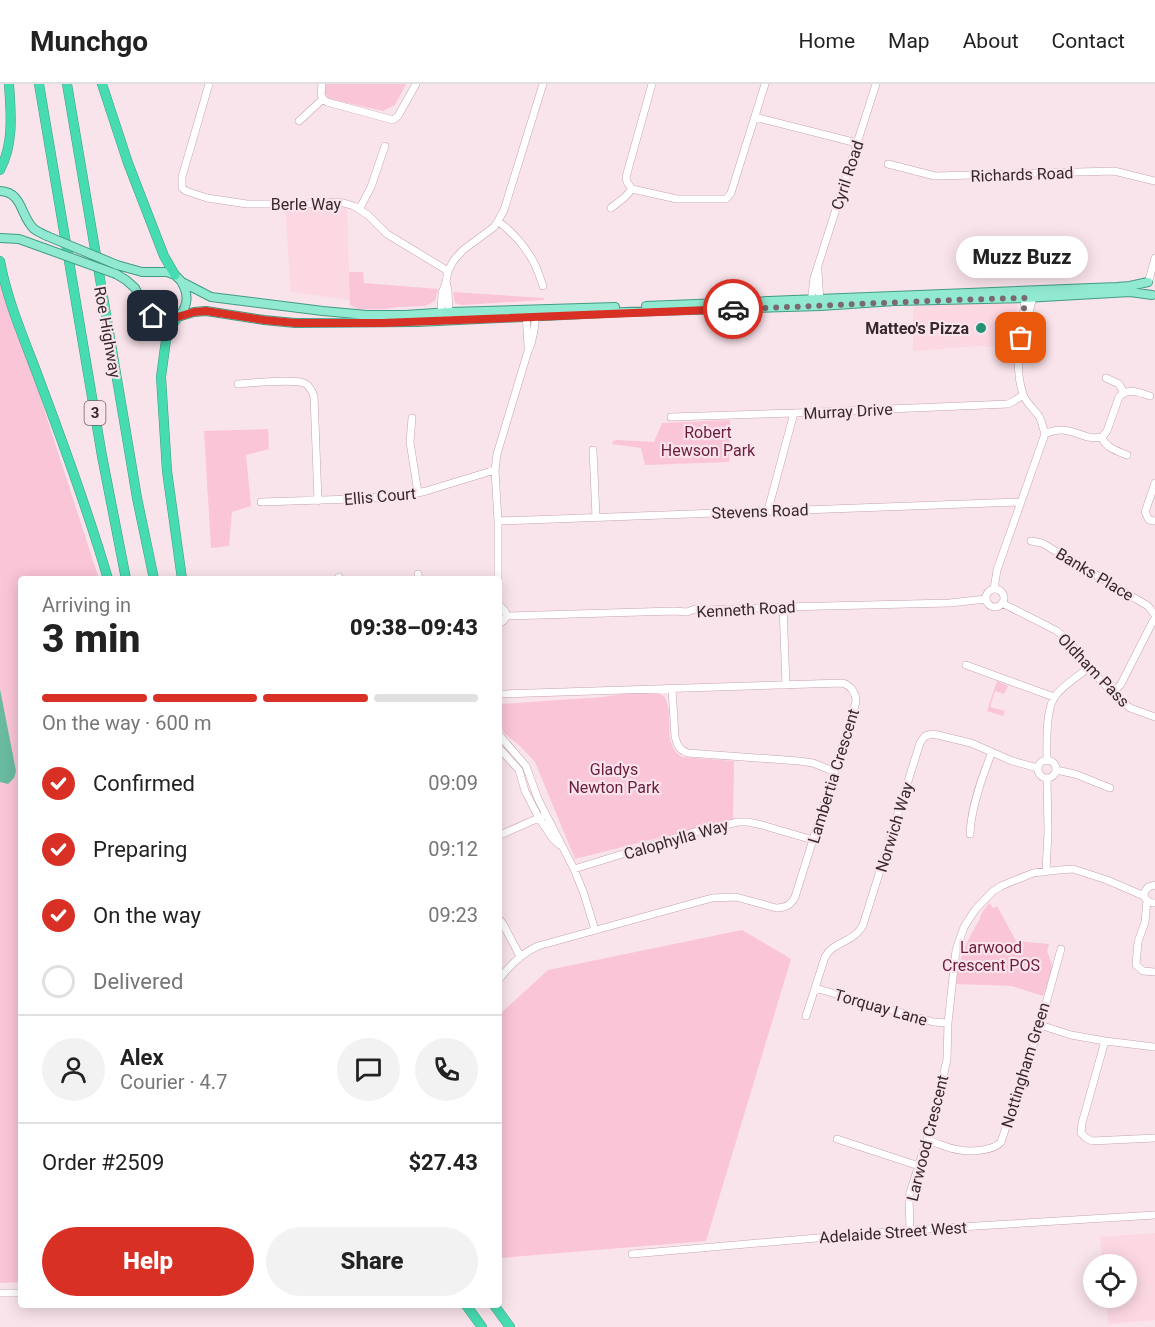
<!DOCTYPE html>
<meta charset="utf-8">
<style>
:root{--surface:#fff;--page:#f2f2f2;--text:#222;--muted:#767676;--line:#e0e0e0;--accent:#d93025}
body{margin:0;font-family:Roboto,sans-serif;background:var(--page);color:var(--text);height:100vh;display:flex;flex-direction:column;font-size:22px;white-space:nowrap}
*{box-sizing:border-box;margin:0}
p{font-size:20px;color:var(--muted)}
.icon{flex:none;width:33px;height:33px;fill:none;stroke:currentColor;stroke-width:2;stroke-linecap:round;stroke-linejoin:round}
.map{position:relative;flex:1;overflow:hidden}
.side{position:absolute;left:18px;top:492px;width:484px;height:732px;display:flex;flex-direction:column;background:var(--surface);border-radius:6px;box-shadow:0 3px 15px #0003}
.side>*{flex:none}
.controls{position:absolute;left:1083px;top:1170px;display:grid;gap:12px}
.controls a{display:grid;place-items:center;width:54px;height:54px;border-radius:50%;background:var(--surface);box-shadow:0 3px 15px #0003;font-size:30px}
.pin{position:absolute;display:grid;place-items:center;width:51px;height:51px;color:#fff;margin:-26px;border-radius:12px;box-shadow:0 3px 9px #0006}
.courier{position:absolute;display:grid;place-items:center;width:60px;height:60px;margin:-30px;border:4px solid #d93025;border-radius:50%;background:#fff;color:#222;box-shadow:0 2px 8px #0007}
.bubble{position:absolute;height:42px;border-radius:21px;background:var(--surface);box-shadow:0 3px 15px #0003;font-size:20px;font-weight:800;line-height:42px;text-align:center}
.overview em{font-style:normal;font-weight:800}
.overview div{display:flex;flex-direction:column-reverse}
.overview{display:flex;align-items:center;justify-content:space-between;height:102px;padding:0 24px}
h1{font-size:39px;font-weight:800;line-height:45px}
.bar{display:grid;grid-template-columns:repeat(4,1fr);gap:9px 6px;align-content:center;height:72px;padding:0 24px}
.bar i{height:8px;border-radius:4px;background:var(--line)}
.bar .on{background:var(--accent)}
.bar p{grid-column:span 4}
.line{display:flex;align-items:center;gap:15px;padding:0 24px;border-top:2px solid var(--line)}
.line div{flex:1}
.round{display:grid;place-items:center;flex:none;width:63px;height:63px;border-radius:32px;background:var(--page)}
ol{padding:0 24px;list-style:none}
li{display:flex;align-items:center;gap:18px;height:66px}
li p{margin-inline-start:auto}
li .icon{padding:6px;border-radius:50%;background:var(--accent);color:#fff;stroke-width:4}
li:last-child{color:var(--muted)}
li i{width:33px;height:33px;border:3px solid var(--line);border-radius:50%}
.button{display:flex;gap:12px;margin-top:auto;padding:12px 24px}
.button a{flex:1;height:69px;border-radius:36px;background:var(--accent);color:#fff;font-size:24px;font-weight:800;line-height:69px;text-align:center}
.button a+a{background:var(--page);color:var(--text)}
header{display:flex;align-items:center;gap:36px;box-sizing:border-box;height:84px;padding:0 30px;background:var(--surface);border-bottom:2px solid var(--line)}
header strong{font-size:28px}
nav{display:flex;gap:33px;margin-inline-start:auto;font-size:21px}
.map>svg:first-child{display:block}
</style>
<header>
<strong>Munchgo</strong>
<nav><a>Home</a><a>Map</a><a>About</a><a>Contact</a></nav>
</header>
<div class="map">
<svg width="1155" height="1243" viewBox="0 0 1155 1243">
<rect width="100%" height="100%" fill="#fae4eb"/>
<path fill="#fcd8e3" d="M285 123H347L350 216 291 208Z
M1018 217 1015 238 1014 262 988 263 982 262 913 267V222Z
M1155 1149V1236L1108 1240 1106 1214H1126V1180H1103L1100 1153Z"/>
<path fill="#fac5d6" d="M325 0H406L395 21 383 27 329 15 323 6Z
M349 188H363L364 199 438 205 435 217 425 222 398 223 385 225H358L350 221Z
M0 189 99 495H21V1198L0 1199Z
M453 208 544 214V216L462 221 455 219Z
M730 336 729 378 645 381 641 364 612 360 613 357 617 356 654 358 662 339Z
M268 345 269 365 246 371 251 422 232 428 229 462 211 464 204 347Z
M997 597 1008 602 1004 610 995 607 990 623 1005 627 1003 632 987 627Z
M630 609H658L664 612C676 631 660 659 682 673L734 677 733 735 575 775 535 678 520 662 504 649 500 642V620L603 613Z
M989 819 993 824 997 822 1016 857 1049 860 1047 867 1053 883 1043 912 1012 902 956 900C958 875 967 856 980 835L981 830Z
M742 846 791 875 706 1157 500 1174V930L548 886Z"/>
<path fill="#69baa0" d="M0 605 16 687 14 694 8 700 0 698Z"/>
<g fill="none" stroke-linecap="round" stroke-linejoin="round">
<defs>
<path id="minor" d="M209 0 182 93V104L186 107 207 114 247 120H307L340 118 354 122 368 131 387 150 448 187
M322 0 321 11 323 15
M652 0 626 93 627 98 632 105 677 115H726L731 109 765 0
M323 15 327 18 393 36 398 32 416 0
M755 33 857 59
M299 37 323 15
M888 80 935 92 1114 87 1155 97
M360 124 371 103 385 62
M611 124 625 113 632 105
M498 137C512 148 526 163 534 179 538 186 540 194 543 202
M818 187 820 218
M1149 196 1155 174
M446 198 448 206 449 231
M811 219 814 194 876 0
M526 228 528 262
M441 231 442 209 446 198 448 187 454 176 463 166 494 143 498 137 504 126 543 0
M1024 238 1029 229 1034 209
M1106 294 1119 300 1124 309
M238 300C252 299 296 294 306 300 310 303 312 307 314 312L318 417
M671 333 794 329 1008 320 1014 317 1023 311
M412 334 410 358 418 409
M1045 350C1071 338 1082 358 1102 353L1107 347 1119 313C1129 303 1137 308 1150 312
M1102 353C1105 364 1118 367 1127 371
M593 366 596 433
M1155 399 1145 428 1149 436 1155 437
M261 418 353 415 410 411 426 407 495 386
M768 426 794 329
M498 437 1021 418
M1031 457 1042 459 1148 522 1155 531
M418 490 419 495
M339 493 340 495
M498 495V437L495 386 497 370 528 267 531 260 534 247 536 228
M994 505 997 486 1045 350C1043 344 1042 338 1039 332 1033 324 1026 319 1023 310 1012 278 1024 244 1025 212
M986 514a9 9 0 1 1 18 0a9 9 0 1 1-18 0Z
M1002 519 1057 547 1070 558 1089 584 1113 609 1130 624 1155 633
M500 522 505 527C507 532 505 537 500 539
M783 523 786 601
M506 532 674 527 687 528 695 525 708 526 783 523 950 519 986 515
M966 581 1054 613
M672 605 675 652C677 661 679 666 688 669L799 677 813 679 835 688
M1113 609 1121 600 1153 537 1155 536
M500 610 843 599C851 602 856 609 856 618L796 810C793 820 786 824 776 824L736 813 712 814 538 862C522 869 511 880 500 894
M500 652 526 682 538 715 574 785 584 810 595 846
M500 665 519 686 525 707 539 734 553 755 560 761
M1038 685a9 9 0 1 1 18 0a9 9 0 1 1-18 0Z
M1047 677C1047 660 1045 624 1056 611 1065 600 1078 592 1089 584
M1056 686 1075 690 1110 704
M970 750C971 723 982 693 992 668
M500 751 541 733
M574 785 691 749 738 738H748L762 741 813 756
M1046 787 1048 748 1047 694
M1155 801 1148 803 1144 809C1144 816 1149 819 1155 819
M1147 816 1145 838 1138 858 1136 881 1143 887 1155 888
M500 836 503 840 520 872
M815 904 933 938 948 939
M806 932 825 873C833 857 854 859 863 841L920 659 925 652 933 650 971 659 1012 677 1038 684
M1040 941 1071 951 1105 957 1155 963
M1105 957 1082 1039 1081 1049 1086 1054 1092 1057 1155 1054
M837 1055 919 1082
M927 1056C938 1059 949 1065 960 1066 971 1068 993 1067 1001 1058L1040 941 1061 865
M910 1146 909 1112 935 1030 947 975 948 939 956 866 964 843 975 826 992 808 1001 802 1033 789 1059 786 1073 785 1107 796 1144 812
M632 1170 910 1146 1155 1131
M0 1209H21"/>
<path id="major" d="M0 107C23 108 20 132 34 145 38 148 43 150 47 152
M0 154 19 155 44 164
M117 181 142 188H167L175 191 182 198 211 213 323 227 367 231H405L450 228 615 223
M116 190 126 196 135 204 147 227 160 235 168 236 194 228 206 227 264 236 295 239 417 238 625 228 821 222 895 217 1025 214 1130 208 1152 211
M646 222 1117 203 1130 202 1148 198
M178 233C188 223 189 211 182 199"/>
<path id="highway" d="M39 0 102 372 126 495
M67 0 129 366 137 414 154 495
M102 0 128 79 164 172 175 191
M0 86C14 60 11 29 9 0
M0 177C8 221 27 261 42 303 66 367 89 430 108 495
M178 233 171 243 166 256 161 293 167 387 182 495
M466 1221 482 1243
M494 1221 510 1243"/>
</defs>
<use href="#minor" stroke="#c6a3ae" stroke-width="8"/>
<use href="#major" stroke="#419c83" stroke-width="10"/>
<use href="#highway" stroke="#419c83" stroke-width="10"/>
<use href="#minor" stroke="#fff" stroke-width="7"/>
<use href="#major" stroke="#91e9d1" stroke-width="8"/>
<use href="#highway" stroke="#47dbb2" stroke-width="9"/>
<defs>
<path id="major-bridge" d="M47 152 117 181
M44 164 116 190"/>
</defs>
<use href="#major-bridge" stroke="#419c83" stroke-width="10" stroke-linecap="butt"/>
<use href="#major-bridge" stroke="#91e9d1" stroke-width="8"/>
</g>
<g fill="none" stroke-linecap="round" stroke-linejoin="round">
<path stroke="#7a6a6f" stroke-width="6" stroke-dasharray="0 10.8" d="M733 225C830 222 927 216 1025 214L1021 254"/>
<path stroke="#d93025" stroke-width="8" d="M153 232 160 235 168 236 194 228 206 227 264 236 295 239H382L733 225"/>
</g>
<circle fill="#229476" stroke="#fae4eb" stroke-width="2" cx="981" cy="244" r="6"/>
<g text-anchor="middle" stroke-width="4.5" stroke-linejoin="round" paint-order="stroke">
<rect fill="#fae4eb" stroke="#706065" stroke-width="1.5" x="84.5" y="317" width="21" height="24" rx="4.5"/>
<g font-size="15" font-weight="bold" fill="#35282c">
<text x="95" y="334">3</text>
</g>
<g font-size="16" fill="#35282c" stroke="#fae4eb">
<text transform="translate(1022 90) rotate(-2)" y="6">Richards Road</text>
<text transform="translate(847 91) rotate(-72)" y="6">Cyril Road</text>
<text x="306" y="126">Berle Way</text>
<text transform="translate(108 248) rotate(80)" y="6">Roe Highway</text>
<text transform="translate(848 327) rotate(-3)" y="6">Murray Drive</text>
<text transform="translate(380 412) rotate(-5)" y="6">Ellis Court</text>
<text transform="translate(760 427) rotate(-2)" y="6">Stevens Road</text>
<text transform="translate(1095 490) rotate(31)" y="6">Banks Place</text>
<text transform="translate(746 525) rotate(-3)" y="6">Kenneth Road</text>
<text transform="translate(1094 586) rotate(46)" y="6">Oldham Pass</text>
<text transform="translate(833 692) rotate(-73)" y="6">Lambertia Crescent</text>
<text transform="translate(894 743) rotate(-73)" y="6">Norwich Way</text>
<text transform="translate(676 755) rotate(-16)" y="6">Calophylla Way</text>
<text transform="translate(881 923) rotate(16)" y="6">Torquay Lane</text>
<text transform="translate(1025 981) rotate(-73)" y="6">Nottingham Green</text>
<text transform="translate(927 1054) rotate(-76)" y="6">Larwood Crescent</text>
<text transform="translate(893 1148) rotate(-4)" y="6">Adelaide Street West</text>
</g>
<g font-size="16" font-weight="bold" fill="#35282c" stroke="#fae4eb" text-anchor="end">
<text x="969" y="250">Matteo's Pizza</text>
</g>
<g font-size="16" fill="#6c1b3f" stroke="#fae4eb">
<text x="708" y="354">Robert<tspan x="708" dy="18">Hewson Park</tspan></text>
<text x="614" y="691">Gladys<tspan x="614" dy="18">Newton Park</tspan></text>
<text x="991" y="869">Larwood<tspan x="991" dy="18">Crescent POS</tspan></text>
</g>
</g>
</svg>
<div class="controls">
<a><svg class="icon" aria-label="locate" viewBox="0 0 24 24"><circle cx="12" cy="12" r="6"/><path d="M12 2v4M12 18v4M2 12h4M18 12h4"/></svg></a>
</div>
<div class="pin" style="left:1021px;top:254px;background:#ea580c"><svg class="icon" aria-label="bag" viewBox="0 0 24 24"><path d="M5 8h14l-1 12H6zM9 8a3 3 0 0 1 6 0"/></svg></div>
<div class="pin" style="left:153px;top:232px;background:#1f2937"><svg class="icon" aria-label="home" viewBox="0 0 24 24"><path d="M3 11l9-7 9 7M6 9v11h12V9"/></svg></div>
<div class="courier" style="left:733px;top:225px"><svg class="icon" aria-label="car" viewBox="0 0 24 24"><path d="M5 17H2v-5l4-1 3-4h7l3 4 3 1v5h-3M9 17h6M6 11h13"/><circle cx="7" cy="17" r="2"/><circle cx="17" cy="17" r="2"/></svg></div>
<div class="bubble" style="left:956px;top:152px;width:132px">Muzz Buzz</div>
<section class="side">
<div class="overview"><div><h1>3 min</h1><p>Arriving in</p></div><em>09:38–09:43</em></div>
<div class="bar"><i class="on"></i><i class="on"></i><i class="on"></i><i></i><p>On the way · 600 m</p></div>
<ol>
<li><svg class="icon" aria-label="check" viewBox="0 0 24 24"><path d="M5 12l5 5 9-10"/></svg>Confirmed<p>09:09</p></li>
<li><svg class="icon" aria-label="check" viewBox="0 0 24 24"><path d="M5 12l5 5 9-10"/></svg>Preparing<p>09:12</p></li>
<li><svg class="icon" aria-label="check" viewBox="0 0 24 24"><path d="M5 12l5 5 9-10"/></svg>On the way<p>09:23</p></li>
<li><i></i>Delivered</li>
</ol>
<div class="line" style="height:108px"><a class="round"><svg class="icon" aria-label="person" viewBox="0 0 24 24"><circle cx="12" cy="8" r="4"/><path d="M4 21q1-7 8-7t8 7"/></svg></a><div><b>Alex</b><p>Courier · 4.7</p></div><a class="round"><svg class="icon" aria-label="chat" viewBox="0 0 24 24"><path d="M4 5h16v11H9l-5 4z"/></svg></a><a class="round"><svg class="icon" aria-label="phone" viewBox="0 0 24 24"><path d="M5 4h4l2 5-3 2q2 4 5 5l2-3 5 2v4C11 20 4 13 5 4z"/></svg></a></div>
<div class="line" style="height:78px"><div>Order #2509</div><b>$27.43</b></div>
<div class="button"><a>Help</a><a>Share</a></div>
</section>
</div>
